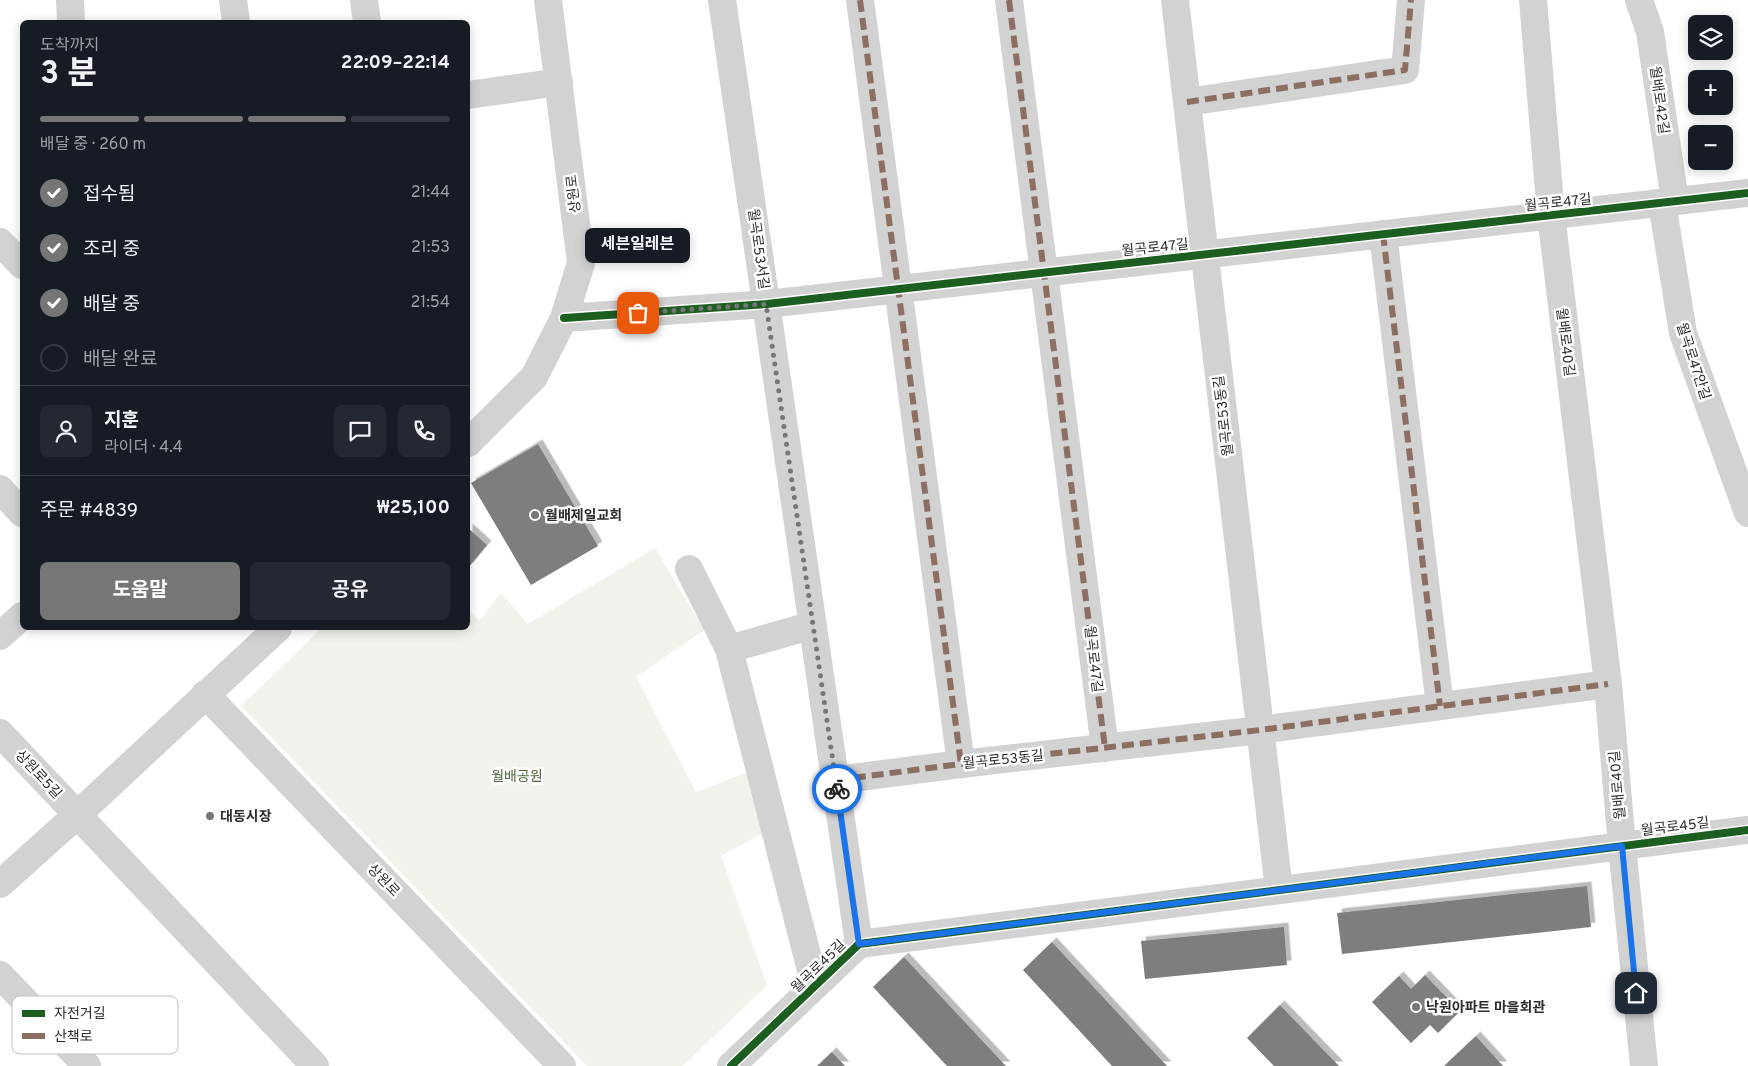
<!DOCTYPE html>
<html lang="ko">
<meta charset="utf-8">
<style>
:root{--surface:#171b24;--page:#242831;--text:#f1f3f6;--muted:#9ea1a6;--line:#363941;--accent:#767676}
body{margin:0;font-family:Overpass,"Noto Sans KR",sans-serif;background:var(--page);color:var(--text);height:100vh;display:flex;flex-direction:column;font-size:19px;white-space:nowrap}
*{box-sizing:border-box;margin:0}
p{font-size:16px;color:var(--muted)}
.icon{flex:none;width:28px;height:28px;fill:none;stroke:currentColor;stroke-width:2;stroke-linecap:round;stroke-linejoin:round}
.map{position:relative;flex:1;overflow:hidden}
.details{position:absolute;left:20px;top:20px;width:450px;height:610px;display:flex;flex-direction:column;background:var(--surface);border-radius:8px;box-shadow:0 2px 12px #0003}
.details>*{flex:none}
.controls{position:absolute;left:1688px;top:15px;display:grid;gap:10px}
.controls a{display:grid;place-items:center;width:45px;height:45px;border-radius:8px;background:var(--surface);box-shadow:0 2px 12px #0003;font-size:25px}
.pin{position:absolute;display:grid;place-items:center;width:42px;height:42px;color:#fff;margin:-21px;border-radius:10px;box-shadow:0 2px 8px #0006}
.courier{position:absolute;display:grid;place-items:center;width:50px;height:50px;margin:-25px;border:4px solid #1a73e8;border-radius:50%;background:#fff;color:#222;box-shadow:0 1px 6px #0007}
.bubble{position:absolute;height:35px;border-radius:8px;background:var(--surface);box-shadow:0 2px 12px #0003;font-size:16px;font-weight:700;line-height:35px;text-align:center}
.summary em{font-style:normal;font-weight:700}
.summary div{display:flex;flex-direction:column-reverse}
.summary{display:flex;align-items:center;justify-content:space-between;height:85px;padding:0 20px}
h1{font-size:32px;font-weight:700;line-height:38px}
.bar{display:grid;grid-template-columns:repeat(4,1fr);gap:8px 5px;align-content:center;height:60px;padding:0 20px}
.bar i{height:6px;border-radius:4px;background:var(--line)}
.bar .selected{background:var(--accent)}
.bar p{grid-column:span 4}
.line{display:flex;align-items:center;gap:12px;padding:0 20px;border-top:1px solid var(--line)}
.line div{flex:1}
.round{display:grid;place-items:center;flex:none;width:52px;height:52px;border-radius:8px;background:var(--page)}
ol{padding:0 20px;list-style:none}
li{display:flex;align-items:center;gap:15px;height:55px}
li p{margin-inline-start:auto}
li .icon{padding:5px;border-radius:50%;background:var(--accent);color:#fff;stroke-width:4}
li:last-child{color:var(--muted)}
li i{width:28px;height:28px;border:2px solid var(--line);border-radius:50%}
.button{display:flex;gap:10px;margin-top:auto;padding:10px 20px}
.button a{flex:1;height:58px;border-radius:8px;background:var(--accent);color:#fff;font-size:20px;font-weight:700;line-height:58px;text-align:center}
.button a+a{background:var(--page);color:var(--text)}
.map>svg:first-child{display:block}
</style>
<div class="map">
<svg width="1748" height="1066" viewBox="0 0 1748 1066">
<defs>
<filter id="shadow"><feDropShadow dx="4.5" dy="-4.5" stdDeviation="0" flood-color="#0004"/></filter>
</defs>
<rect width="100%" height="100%" fill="#fff"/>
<path fill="#f0f3eb" d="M655 548 704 630 636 677 696 792 748 772 767 831 721 856 767 985 683 1066H587L241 706 322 628H468V608L479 621 501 593 528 624Z"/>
<path fill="#7e7e7e" filter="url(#shadow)" d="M538 444 598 546 531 585 471 483Z
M468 528 487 545 468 568Z
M1587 886 1591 927 1342 954 1337 913Z
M1284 927 1287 965 1145 979 1141 941Z
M1052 942 1167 1066H1112L1023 970Z
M904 957 1006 1066H947L873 987Z
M1425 975 1460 1011 1438 1033 1430 1025 1411 1043 1372 1002 1399 976 1411 989Z
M1280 1005 1339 1066H1274L1247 1038Z
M1476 1036 1503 1066H1444Z
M832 1052 845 1066H817Z"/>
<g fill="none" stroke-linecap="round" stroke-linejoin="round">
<path stroke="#d2d2d2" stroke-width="28" d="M70 0 71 22
M233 0 236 22
M364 0 367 22
M722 0 859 944
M860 0 961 764
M1009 0 1105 748
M1175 0 1279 890
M1533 0 1551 215 1608 684 1622 846 1644 1066
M1639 0 1650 32 1675 201
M468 95 559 82
M1187 102 1405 70 1411 0
M1662 203 1683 333 1748 513
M1383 234 1440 706
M0 242 22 265
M564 318 767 304 1748 193
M468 443 534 377 564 318 581 263 548 0
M0 489 22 513
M689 569 729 649 815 986
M0 636 22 616
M729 649 813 625
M205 694 562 1066
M0 733 315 1066
M836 780 961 764 1260 730 1608 684
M0 884 77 815 278 628
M0 975 87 1066
M731 1066 859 944 1748 830"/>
<path stroke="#8d6e63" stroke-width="6" stroke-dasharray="12 6" stroke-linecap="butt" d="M860 0 961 764
M1009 0 1105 748
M1187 102 1405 70 1411 0
M1383 234 1440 706
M836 780 961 764 1260 730 1608 684"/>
<defs>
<path id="cycleway" d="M564 318 767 304 1748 193
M731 1066 859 944 1748 830"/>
</defs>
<use href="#cycleway" stroke="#fff" stroke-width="11"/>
<use href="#cycleway" stroke="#1b5e20" stroke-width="8"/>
</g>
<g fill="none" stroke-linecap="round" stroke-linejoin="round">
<path stroke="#767676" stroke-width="5" stroke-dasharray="0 9" d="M638 313 766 304 837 789"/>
<path stroke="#1a73e8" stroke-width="6" d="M837 789 859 944 1622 846 1636 993"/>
</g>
<g fill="#767676" stroke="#fff" stroke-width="2">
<circle cx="535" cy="515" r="5"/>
<circle cx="210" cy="816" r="5"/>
<circle cx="1416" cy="1007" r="5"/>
</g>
<g text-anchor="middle" stroke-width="5" stroke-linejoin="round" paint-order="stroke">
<g font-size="14" fill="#2d2d2d" stroke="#fff">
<text transform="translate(1660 100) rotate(82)" y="5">월배로42길</text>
<text transform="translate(573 194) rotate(-97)" y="5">상원로</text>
<text transform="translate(1558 202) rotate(-6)" y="5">월곡로47길</text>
<text transform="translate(1155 247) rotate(-6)" y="5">월곡로47길</text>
<text transform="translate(759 249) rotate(82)" y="5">월곡로53서길</text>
<text transform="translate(1566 342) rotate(83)" y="5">월배로40길</text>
<text transform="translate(1694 361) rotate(72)" y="5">월곡로47안길</text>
<text transform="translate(1223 416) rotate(-97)" y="5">월곡로53동길</text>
<text transform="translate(1094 659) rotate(83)" y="5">월곡로47길</text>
<text transform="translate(1003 759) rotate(-6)" y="5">월곡로53동길</text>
<text transform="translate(39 774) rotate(47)" y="5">상원로5길</text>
<text transform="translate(1617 785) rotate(-95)" y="5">월배로40길</text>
<text transform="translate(1675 826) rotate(-7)" y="5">월곡로45길</text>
<text transform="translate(384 880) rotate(46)" y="5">상원로</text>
<text transform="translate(818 966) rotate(-44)" y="5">월곡로45길</text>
</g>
<g font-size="14" font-weight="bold" fill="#2d2d2d" stroke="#fff" text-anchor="start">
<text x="545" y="520">월배제일교회</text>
<text x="220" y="821">대동시장</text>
<text x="1426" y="1012">낙원아파트 마을회관</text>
</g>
<g font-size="14" fill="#50663d" stroke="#fff">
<text x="517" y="781">월배공원</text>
</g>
</g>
<rect x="12" y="996" width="166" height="58" rx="8" fill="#fff" stroke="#c0c0c0" stroke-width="1"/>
<rect x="22" y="1010" width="23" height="7" fill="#1b5e20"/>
<rect x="22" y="1033" width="23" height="6" fill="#8d6e63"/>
<g font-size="14" fill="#2d2d2d">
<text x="54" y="1018">자전거길</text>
<text x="54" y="1041">산책로</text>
</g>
</svg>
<div class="controls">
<a><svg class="icon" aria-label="layers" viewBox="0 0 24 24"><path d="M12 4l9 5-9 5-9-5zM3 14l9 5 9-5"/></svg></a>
<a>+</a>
<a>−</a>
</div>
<div class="pin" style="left:638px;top:313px;background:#ea580c"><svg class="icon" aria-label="bag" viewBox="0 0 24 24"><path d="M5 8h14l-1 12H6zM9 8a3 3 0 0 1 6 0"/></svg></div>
<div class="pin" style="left:1636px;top:993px;background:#1f2937"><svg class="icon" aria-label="home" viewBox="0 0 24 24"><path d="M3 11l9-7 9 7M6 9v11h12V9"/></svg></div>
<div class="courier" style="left:837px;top:789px"><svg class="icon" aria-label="bike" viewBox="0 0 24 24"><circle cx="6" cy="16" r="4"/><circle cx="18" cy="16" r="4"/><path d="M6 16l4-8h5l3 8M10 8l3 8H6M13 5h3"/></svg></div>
<div class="bubble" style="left:585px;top:228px;width:105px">세븐일레븐</div>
<section class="details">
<div class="summary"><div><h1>3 분</h1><p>도착까지</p></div><em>22:09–22:14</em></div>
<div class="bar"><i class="selected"></i><i class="selected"></i><i class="selected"></i><i></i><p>배달 중 · 260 m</p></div>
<ol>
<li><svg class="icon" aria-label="check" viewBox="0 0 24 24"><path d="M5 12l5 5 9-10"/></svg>접수됨<p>21:44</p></li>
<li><svg class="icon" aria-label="check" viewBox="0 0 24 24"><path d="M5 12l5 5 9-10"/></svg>조리 중<p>21:53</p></li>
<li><svg class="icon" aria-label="check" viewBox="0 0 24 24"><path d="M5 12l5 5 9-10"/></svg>배달 중<p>21:54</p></li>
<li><i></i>배달 완료</li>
</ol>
<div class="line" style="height:90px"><a class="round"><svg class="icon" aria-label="person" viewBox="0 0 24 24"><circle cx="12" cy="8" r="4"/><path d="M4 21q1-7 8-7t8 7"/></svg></a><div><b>지훈</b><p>라이더 · 4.4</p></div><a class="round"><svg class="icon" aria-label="chat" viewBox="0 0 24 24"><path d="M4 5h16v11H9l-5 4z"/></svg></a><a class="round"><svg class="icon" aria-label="phone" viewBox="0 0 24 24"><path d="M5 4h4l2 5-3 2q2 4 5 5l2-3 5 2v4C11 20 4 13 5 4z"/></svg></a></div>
<div class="line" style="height:65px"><div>주문 #4839</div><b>₩25,100</b></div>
<div class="button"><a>도움말</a><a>공유</a></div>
</section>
</div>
